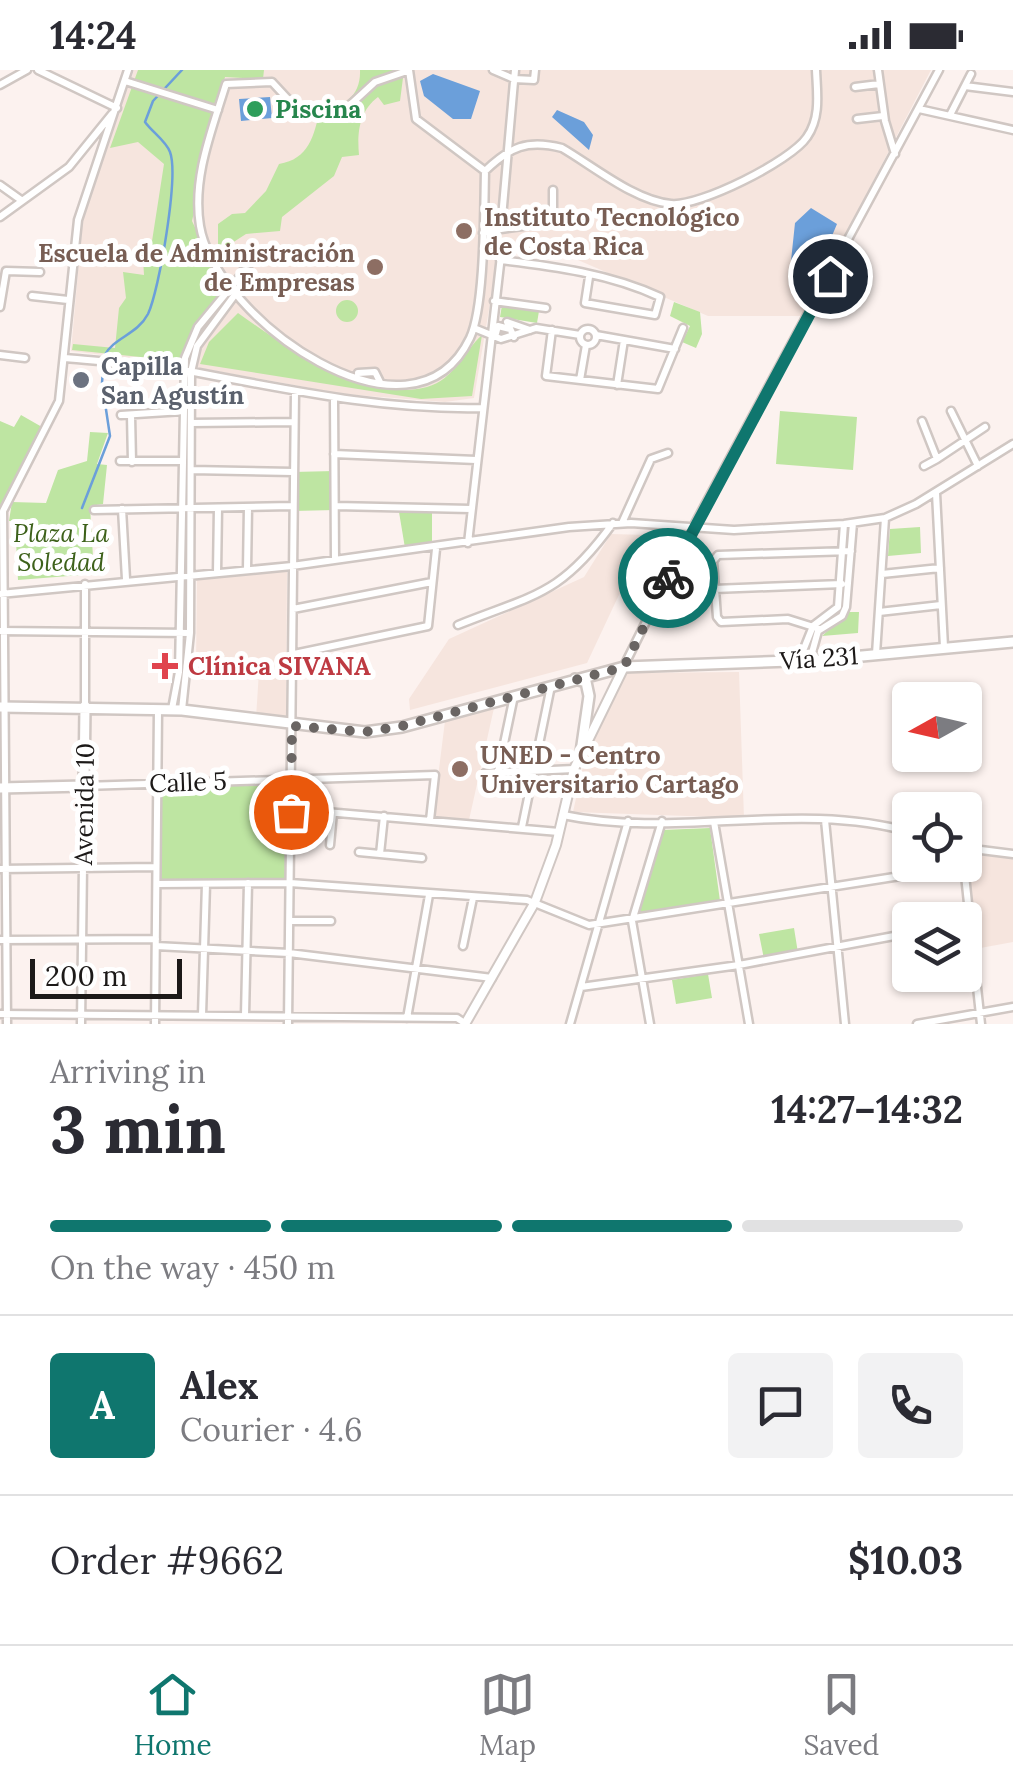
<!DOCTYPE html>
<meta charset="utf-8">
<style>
:root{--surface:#fff;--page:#f2f2f3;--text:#2b2b33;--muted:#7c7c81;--line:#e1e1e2;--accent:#0f766e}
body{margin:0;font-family:Lora,serif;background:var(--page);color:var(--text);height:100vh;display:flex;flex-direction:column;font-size:38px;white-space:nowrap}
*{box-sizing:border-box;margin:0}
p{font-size:32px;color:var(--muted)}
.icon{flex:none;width:55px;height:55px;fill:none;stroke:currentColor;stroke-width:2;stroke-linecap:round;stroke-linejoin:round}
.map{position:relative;height:954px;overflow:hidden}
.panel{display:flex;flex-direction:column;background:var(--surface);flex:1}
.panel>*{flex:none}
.needle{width:65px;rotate:262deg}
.tools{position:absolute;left:892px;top:612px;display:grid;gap:20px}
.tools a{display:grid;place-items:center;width:90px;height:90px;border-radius:10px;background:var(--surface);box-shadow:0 2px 8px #0004;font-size:50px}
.scale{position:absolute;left:30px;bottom:25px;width:152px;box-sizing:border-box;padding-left:10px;border:5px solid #1c1918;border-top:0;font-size:28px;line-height:35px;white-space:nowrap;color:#1c1918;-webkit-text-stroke:8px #fff;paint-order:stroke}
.pin{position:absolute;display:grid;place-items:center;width:85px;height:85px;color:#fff;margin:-42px;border:5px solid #fff;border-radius:50%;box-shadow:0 2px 10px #0007}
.courier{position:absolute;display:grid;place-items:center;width:100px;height:100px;margin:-50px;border:8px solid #0f766e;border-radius:50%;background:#fff;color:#222;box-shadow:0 2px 12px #0007}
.summary em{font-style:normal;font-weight:700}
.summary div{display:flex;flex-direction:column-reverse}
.summary{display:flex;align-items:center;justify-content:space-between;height:170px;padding:0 50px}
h1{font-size:65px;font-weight:700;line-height:75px}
.bar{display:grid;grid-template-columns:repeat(4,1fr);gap:15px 10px;align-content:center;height:120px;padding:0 50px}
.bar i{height:12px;border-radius:8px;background:var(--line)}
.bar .current{background:var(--accent)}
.bar p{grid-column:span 4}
.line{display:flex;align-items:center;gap:25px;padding:0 50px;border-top:2px solid var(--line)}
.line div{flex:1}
.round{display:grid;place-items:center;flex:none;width:105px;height:105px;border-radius:10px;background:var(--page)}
.status{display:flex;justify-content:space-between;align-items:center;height:70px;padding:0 50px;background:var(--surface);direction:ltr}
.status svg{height:28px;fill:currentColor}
.tab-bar{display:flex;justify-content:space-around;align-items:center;height:140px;border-top:2px solid var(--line);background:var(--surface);font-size:28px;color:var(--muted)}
.tab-bar a{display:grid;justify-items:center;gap:5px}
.tab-bar .current{color:var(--accent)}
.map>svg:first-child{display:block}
</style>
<div class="status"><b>14:24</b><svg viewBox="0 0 49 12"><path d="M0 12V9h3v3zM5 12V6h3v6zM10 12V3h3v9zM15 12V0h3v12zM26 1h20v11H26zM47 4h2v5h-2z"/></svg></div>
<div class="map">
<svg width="1013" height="954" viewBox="0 0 1013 954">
<rect width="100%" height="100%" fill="#fcf2ef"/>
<path fill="#f6e5de" d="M134 0H931L803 246H708L557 181 500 175 474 328 445 332 343 324 184 295 71 281 83 147Z
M611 464 647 465 587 593 410 640 409 629 449 569 584 507Z
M287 501 286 653 256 648 259 601 196 595 197 507Z
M739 602 744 748 573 742 586 683 627 603Z
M494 638 469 750 433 747 445 651Z
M967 783 1013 788V872L975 879Z"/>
<path fill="#bee5a2" d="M138 0H264L263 9 225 7 192 151 223 217 180 291 72 280 73 274 115 278 119 238 126 228 123 202 144 205 143 188 150 184 164 94 138 72 110 78Z
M360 0H404L400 31 384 35 378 27C359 41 357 63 359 85L342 87 334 106 282 147 280 161 246 164 218 182V154L232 144 245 143 266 121 279 94C309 89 314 66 320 39 344 37 361 26 360 0Z
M336 241a11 11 0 1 1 22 0a11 11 0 1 1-22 0Z
M674 232 700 242 702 264 696 278 682 272 690 256 670 246Z
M502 235 539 241 537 253 500 247Z
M238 243C286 277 364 333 427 317 455 309 463 282 482 265L472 326 421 329 200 294 209 272Z
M780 341 857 347 853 400 776 394Z
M21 345 42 357 0 436V351L14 357Z
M90 362 108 363 97 394 107 395 103 434 90 436 94 504 18 510 15 451H9L12 432 46 433 58 400 87 391Z
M334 401 335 440 293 441V402Z
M399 442H432V476L405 478Z
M920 457 921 483 888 486 890 459Z
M848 542H859L858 563 822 566Z
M287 714 288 811H161L162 717Z
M710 758 720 831 635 847 662 760Z
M794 858 798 883 764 889 759 864Z
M708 904 712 928 676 934 672 910Z"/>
<path fill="#6b9fda" d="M433 4 480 21 471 49H453L424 26 420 11Z
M270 27 272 48 241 51 239 29Z
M557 40 584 52 593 65 589 80 552 47Z
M811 138 837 154 826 180 814 187 811 200 791 191 795 153Z"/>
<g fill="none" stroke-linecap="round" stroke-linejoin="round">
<path stroke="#6b9fda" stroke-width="2.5" d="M82 438 110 366 102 313 104 286C114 267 137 265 148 244 159 221 179 106 170 82 166 71 152 62 145 52L153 31 182 0"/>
<defs>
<path id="minor" d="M38 0 117 38
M493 0 514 9 534 10 535 0
M878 0 885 51 895 84
M407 1 375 12 338 46 298 40 272 12 226 14C212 60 192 108 200 156 216 249 412 389 470 268 485 236 484 140 485 101L416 49 409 0
M125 11 218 40
M0 15 27 0
M965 16 1013 22
M855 17 879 14
M919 39 1013 60
M950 45 971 4
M857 49 883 46
M485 101C510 77 527 69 562 78 593 96 635 131 671 134 699 137 791 91 807 67 821 47 817 23 816 0
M0 115 21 130
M0 147 69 97 112 44
M501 159 553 152V120
M483 163 501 159 515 0
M500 190C553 196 611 204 660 227L655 245 585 233 589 207
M241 205a5 5 0 1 1 10 0a5 5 0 1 1-10 0Z
M32 226 68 230
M494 231 546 238
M0 237 6 201 40 202
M474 258 501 269 536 258 580 265
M580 267a8 8 0 1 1 16 0a8 8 0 1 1-16 0Z
M552 260 546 306 658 319 683 258
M596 265 675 279
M495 267 498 256 510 259
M514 267 507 252 530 260
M0 285 25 288
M65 288C107 292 151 295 194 302 291 320 382 340 481 338
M358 303 375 302 380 312
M580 310 586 275
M617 315 624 270
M334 330 335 489
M951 341 978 396
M121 345 183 341
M131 345 132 392
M922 351 937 389 985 357
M191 353 293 352
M334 384 476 390
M120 391H183
M924 396 937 389
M191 400 293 402
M936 423 944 577
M335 436 471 439
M122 439 126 509
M94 440 292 436
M622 453 651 389 668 383
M468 473 502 177
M247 500 248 437
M217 503 218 438
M882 504 940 498
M85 514V636
M714 519 842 514
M0 524 292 496 569 457 631 453 734 460 844 454 885 448 916 434 1013 374
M293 539 432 512
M879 542 941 535
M458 555C536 524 561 525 613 453
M820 559 788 549 721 552 717 547 713 491 718 485 851 481
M0 561 190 563
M294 584 428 556 436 479
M876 584 885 448
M810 590 818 561 842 546 846 537 853 453
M799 591 813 556 838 537 844 454
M624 596 692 459 939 0
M172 639 179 602 185 288 198 257 241 205
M182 640 190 563 191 302 197 276 234 226
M498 702 514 626
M485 703 574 699
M291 739 559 762
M563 745C677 769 798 730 910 762
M825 750 845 954
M714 752 749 954
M522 757 551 616
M330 775 333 743
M965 778 1013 784
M359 782 422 788
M380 784 384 746
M964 796 981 954
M0 799 156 797
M157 814 290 813 527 830 589 855 964 796
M290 851H331
M0 870 156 869
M156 876 289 883 492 908
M463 876 473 828
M581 917 739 895 910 863
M0 944 457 948 466 954
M202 945 206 814
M245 945 248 813
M407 948 429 825
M7 954 3 441 59 331 78 150 128 0
M81 954 84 716 435 705 430 750
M155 954 158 640
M288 954 295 322
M570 954 628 751
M650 954 632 851 662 751
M917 954 1013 937"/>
<path id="tertiary" d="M465 954 535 832 556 775 574 699 624 597"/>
<path id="secondary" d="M575 609 586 612 589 626 581 682
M0 637 182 640 365 662 402 657 624 597 819 590 1013 572
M0 718 84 716 85 636"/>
</defs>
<use href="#minor" stroke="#d0c7c3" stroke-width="11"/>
<use href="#tertiary" stroke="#d0c7c3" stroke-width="12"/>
<use href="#secondary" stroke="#d0c7c3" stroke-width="14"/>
<use href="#minor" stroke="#fff" stroke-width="6"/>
<use href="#tertiary" stroke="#fff" stroke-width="8"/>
<use href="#secondary" stroke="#fff" stroke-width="9"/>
</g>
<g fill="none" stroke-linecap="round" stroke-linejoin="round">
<path stroke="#6a6563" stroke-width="10" stroke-dasharray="0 18" d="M291 742 292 656 365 662 402 656 624 597 668 508"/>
<path stroke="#0f766e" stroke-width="12" d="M668 508 830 206"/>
</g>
<circle fill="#2e9e5b" stroke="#fff" stroke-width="4" cx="255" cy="39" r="10"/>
<g fill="#8d6e63" stroke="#fff" stroke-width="4">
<circle cx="464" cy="161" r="10"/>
<circle cx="375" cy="197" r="10"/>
<circle cx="460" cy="699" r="10"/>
</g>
<circle fill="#6b7280" stroke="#fff" stroke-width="4" cx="81" cy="310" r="10"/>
<path fill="#e0444e" stroke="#fff" stroke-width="4" d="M160 581h10v10h10v10h-10v10h-10v-10h-10v-10h10z"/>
<g text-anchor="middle" stroke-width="10" stroke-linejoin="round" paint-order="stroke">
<g font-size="25" font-weight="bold" fill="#27864d" stroke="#fff" text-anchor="start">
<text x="275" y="48">Piscina</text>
</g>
<g font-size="25" font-weight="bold" fill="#785e54" stroke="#fff" text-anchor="start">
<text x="484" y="156">Instituto Tecnológico<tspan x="484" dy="29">de Costa Rica</tspan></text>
<text x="355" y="192" text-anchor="end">Escuela de Administración<tspan x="355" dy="29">de Empresas</tspan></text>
<text x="480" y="694">UNED - Centro<tspan x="480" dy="29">Universitario Cartago</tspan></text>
</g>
<g font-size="25" font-weight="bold" fill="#5b616d" stroke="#fff" text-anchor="start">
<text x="101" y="305">Capilla<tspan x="101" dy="29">San Agustín</tspan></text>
</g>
<g font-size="25" font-style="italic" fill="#3d611a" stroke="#fff">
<text x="61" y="472">Plaza La<tspan x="61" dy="29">Soledad</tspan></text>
</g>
<g font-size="25" fill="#1c1918" stroke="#fff">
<text transform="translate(819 588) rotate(-4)" y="9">Vía 231</text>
<text transform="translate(188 712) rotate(-2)" y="9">Calle 5</text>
<text transform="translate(84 734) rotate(-89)" y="9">Avenida 10</text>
</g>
<g font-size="25" font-weight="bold" fill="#be3a42" stroke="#fff" text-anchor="start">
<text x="188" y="605">Clínica SIVANA</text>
</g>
</g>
</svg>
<div class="tools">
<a><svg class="needle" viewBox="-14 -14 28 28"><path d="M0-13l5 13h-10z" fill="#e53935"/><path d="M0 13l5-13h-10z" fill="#7c7c81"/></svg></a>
<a><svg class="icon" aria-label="locate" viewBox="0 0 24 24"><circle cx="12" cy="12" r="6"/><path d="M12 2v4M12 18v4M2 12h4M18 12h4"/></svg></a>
<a><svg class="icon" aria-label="layers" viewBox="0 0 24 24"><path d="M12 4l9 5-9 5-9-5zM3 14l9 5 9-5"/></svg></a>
</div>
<div class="scale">200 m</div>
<div class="pin" style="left:291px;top:742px;background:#ea580c"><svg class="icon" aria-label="bag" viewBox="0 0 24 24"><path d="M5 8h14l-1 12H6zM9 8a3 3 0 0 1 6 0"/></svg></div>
<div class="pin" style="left:830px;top:206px;background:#1f2937"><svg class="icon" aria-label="home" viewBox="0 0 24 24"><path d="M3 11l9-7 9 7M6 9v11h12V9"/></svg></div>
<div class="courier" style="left:668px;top:508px"><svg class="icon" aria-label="bike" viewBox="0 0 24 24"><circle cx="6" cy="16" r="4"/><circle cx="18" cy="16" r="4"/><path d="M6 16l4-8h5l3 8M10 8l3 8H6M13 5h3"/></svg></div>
</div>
<section class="panel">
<div class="summary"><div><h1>3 min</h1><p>Arriving in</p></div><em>14:27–14:32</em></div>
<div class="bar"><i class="current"></i><i class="current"></i><i class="current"></i><i></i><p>On the way · 450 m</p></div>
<div class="line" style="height:180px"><b class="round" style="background:var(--accent);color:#fff">A</b><div><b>Alex</b><p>Courier · 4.6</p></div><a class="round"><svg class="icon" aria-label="chat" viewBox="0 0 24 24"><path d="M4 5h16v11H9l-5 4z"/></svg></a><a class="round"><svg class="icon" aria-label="phone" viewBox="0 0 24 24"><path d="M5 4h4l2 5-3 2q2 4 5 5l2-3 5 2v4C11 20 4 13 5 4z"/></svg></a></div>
<div class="line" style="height:130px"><div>Order #9662</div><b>$10.03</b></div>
</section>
<nav class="tab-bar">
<a class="current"><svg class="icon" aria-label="home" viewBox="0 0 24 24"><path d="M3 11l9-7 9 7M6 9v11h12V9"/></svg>Home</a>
<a><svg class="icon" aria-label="map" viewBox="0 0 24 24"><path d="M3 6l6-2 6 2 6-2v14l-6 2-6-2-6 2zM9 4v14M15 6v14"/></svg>Map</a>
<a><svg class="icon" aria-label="saved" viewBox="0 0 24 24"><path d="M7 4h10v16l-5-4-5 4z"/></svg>Saved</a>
</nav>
